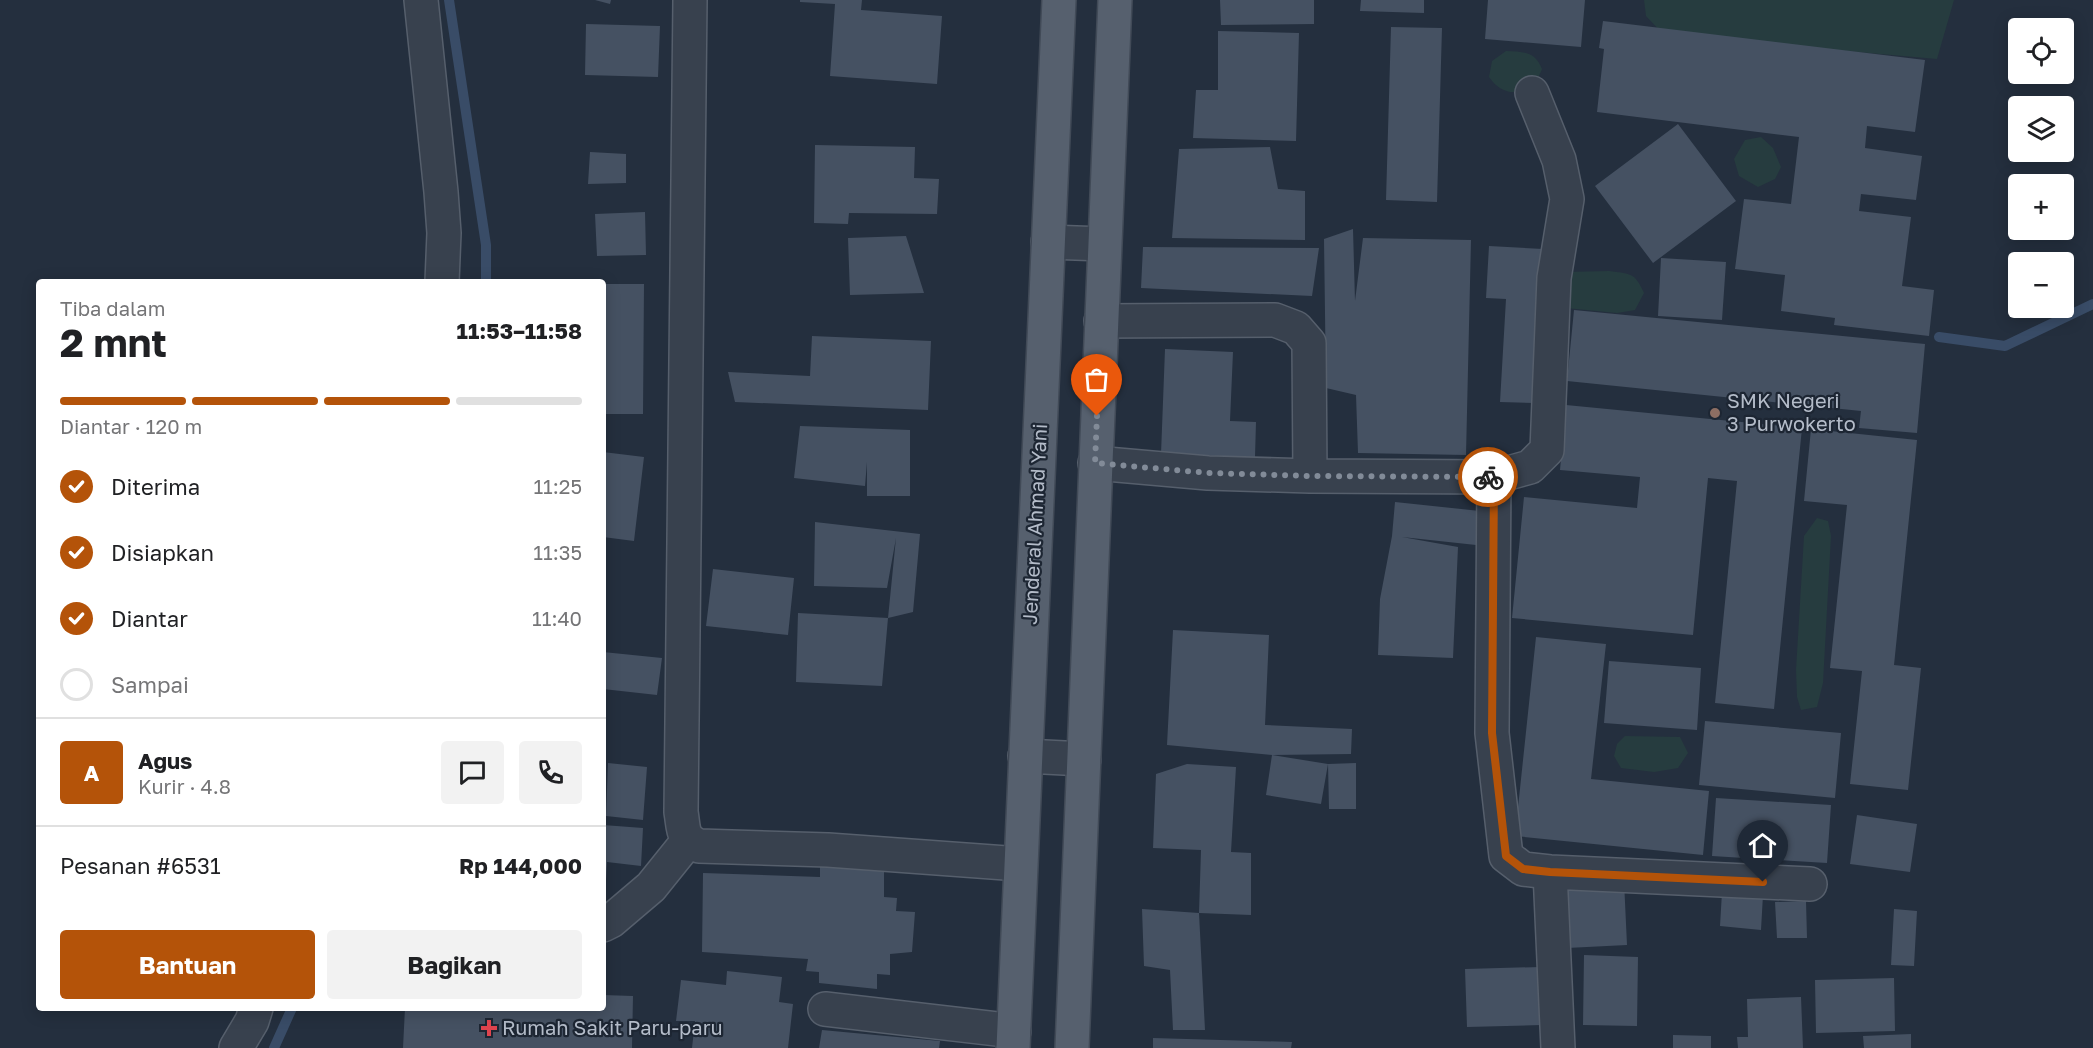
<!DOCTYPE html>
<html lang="id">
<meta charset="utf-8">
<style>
:root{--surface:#fff;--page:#f2f2f2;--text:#202124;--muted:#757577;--line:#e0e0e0;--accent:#b45309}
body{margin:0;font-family:"Golos Text",sans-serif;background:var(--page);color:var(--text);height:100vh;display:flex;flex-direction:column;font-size:22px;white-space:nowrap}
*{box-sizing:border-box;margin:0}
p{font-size:20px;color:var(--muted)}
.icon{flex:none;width:33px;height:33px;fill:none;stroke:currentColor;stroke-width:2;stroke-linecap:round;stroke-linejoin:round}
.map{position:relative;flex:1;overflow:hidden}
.drawer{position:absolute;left:36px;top:279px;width:570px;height:732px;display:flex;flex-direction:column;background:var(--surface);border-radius:6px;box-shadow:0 3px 15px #0003}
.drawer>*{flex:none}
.tools{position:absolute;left:2008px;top:18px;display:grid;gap:12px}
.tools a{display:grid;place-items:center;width:66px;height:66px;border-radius:6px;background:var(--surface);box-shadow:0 3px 15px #0003;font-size:30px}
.pin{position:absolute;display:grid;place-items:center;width:51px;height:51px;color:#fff;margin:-62px -26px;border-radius:50% 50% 50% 0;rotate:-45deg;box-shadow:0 0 6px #0007}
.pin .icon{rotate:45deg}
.courier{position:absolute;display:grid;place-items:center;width:60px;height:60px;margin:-30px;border:4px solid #b45309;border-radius:50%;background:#fff;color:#222;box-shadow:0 2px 8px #0007}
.overview em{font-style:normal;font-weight:700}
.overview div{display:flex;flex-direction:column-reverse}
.overview{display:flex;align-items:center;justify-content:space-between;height:102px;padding:0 24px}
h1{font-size:39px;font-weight:700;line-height:45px}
.bar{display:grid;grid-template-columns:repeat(4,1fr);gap:9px 6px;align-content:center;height:72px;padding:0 24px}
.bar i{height:8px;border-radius:4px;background:var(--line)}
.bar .on{background:var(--accent)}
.bar p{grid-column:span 4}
.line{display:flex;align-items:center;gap:15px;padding:0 24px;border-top:2px solid var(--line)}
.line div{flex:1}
.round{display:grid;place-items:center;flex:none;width:63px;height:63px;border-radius:6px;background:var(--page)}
ol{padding:0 24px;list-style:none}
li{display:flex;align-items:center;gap:18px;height:66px}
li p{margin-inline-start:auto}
li .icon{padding:6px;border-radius:50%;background:var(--accent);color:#fff;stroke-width:4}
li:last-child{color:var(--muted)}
li i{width:33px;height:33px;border:3px solid var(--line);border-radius:50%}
.button{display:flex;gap:12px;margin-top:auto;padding:12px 24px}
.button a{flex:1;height:69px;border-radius:6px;background:var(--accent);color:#fff;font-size:24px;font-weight:700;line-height:69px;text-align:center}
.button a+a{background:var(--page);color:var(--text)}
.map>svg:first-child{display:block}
</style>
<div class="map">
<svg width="2093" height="1048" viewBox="0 0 2093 1048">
<rect width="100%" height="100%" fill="#242f3e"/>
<path fill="#263c3f" d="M1644 0H1954L1937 59 1664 35 1646 16Z
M1506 51C1523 52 1535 51 1542 69 1533 95 1505 101 1489 77L1492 61Z
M1761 137 1773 148 1781 167 1775 179 1758 187 1739 176 1734 159 1745 140Z
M1609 271C1630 274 1635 272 1644 293L1635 310 1617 313 1566 308V272Z
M1817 518 1828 521 1831 536 1823 683 1817 707 1801 710 1797 697 1796 670 1804 536Z
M1625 736 1680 737 1688 753 1678 768 1654 772 1621 768 1614 756 1617 744Z"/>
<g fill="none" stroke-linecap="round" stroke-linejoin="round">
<path stroke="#394c67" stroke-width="10" d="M449 0 486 245V282
M1939 337 2005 346 2093 304
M274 1048 292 1008"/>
</g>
<path fill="#455162" d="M595 0H611L610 4Z
M800 0H862L861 10 942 16 937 84 830 76 835 4 800 2Z
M1220 0H1314V24L1221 25Z
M1361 0H1424V13L1360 11Z
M1488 0H1585L1581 47 1485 39Z
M1603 21 1925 60 1915 132 1867 126 1865 148 1922 156 1916 200 1861 194 1859 211 1911 217 1902 286 1934 290 1929 336 1834 325 1835 318 1781 311 1785 275 1735 269 1744 199 1791 204 1799 137 1597 112 1604 49 1599 48Z
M586 24 660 26 658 77 585 75Z
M1391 27 1442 28 1437 202 1386 200Z
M1218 31 1299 33 1296 141 1193 138 1196 90H1218Z
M1678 124 1736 201 1653 263 1595 186Z
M815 145 915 147 914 178 939 179 937 214 849 213 848 224 814 223Z
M1270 147 1278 189 1305 191V240L1172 238 1179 149Z
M590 152 626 154V183L588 184Z
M645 212 646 255 597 256 595 214Z
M1353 229 1355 301 1363 238 1471 240 1466 455 1358 453 1356 395 1326 388 1324 239Z
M906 236 924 293 850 295 848 238Z
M1489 246 1543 249 1534 403 1500 402 1506 299 1486 298Z
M1143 247 1319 248 1312 296 1141 288Z
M1661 258 1726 262 1722 320 1658 316Z
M603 284H644L643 414H603Z
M1574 310 1925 344 1917 433 1859 428 1861 411 1567 381Z
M812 336 931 341 928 410 735 402 728 372 810 376Z
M1165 349 1233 352 1230 421 1256 422 1255 457 1161 454Z
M1566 405 1802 428 1774 709 1715 703 1737 481 1708 478 1693 635 1512 618 1524 497 1637 508 1640 477 1560 470Z
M800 426 910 430V496H867V462L865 486 794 478Z
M1811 429 1917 440 1894 665 1921 668 1908 790 1850 784 1862 671 1830 668 1847 505 1804 501Z
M603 452 644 457 634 541 603 537Z
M1395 502 1480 511 1476 545 1402 537 1458 547 1453 658 1378 655 1380 599 1392 536Z
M815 522 920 534 913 612 888 618 896 538 887 588 814 586Z
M713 569 794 578 788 635 706 626Z
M798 613 888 618 882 686 796 682Z
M1173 630 1269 635 1265 725 1352 729 1351 754 1272 755 1167 745Z
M1536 637 1606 644 1591 779 1709 791 1703 855 1515 836Z
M603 652 662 658 657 695 603 689Z
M1609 661 1701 668 1697 730 1604 723Z
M1705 721 1841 733 1835 798 1699 785Z
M1272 755 1328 764 1321 804 1266 795Z
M608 763 647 767 643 820 606 816Z
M1356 763V809H1329L1328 764Z
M1187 764 1236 767 1231 852 1251 853V915L1199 913 1201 850 1153 848 1156 774Z
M1716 798 1831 805 1827 863 1712 856Z
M1857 815 1917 824 1910 872 1850 864Z
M603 825 643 828 641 866 607 862 606 880H603Z
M820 862 884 866V897L897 898 896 911 915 912 912 952 890 954V975L877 974V989L819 983V972L806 971 808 959 702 952 703 873 820 877Z
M1624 881 1627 945 1567 948 1564 884Z
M1722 892 1763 895 1761 930 1720 926Z
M1806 901 1807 938H1777L1775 902Z
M1142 909 1199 913 1205 1030H1173L1170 970 1144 966Z
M1894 909 1917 911 1914 966 1891 965Z
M1584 955 1638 957 1637 1026 1583 1025Z
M1540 967 1541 1025 1467 1027 1465 969Z
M727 971 782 977 779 1002 793 1004 788 1048H692L695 1021H676L681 980 726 985Z
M1894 978 1895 1031 1816 1033 1815 980Z
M603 995 633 996 632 1048H403L405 1008H603Z
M1801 997 1803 1048H1738L1737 1037H1748L1747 999Z
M822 1030 940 1041 939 1048H819Z
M1911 1034V1048H1864L1863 1036Z
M1673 1035 1711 1036V1048H1673Z
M1153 1038 1292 1042 1291 1048H1153Z"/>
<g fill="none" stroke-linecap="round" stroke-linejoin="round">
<defs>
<path id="minor" d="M421 0 441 192 444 233 442 282
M690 0 681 812C684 829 681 838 699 846L828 850 1020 864
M1048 242 1104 244
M1101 321 1275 320 1296 328 1309 343 1310 476
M1095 463 1208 473 1310 476 1494 477 1492 733 1506 856 1523 869 1550 872 1810 884
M1494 477 1530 467 1547 450 1554 278 1567 199 1559 160 1532 93
M1025 756 1084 759
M1550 872 1558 1048
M603 925 611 921 651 887 688 841
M825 1009 1014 1031
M236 1048 252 1021 256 1008"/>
<path id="major" d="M1013 1048 1059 0
M1072 1048 1115 0"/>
</defs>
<use href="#minor" stroke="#565f6c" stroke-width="36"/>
<use href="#major" stroke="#414a57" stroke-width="36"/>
<use href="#minor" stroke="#38414e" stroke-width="33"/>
<use href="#major" stroke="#56606e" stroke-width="33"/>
</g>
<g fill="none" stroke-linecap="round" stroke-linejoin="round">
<path stroke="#828b98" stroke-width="6" stroke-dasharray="0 10.8" d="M1097 416 1095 463 1209 473 1310 476 1488 477"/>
<path stroke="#b45309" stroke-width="8" d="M1488 477H1494L1492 733 1506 856 1523 869 1550 872 1763 882"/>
</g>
<circle fill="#8d6e63" stroke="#1d2633" stroke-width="2" cx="1715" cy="413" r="6"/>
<path fill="#e0444e" stroke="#1d2633" stroke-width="2" d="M486 1019h6v6h6v6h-6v6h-6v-6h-6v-6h6z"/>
<g text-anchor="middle" stroke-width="4.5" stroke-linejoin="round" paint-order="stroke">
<g font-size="20" fill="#b4bcc9" stroke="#1d2633" text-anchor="start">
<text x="1727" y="408">SMK Negeri<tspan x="1727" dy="23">3 Purwokerto</tspan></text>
<text x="502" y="1035">Rumah Sakit Paru-paru</text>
</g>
<g font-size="20" fill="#b4bcc9" stroke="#1d2633">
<text transform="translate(1035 524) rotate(-87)" y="7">Jenderal Ahmad Yani</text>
</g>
</g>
</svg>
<div class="tools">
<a><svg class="icon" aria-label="locate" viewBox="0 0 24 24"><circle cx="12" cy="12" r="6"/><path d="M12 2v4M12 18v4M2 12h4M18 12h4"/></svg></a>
<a><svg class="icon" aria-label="layers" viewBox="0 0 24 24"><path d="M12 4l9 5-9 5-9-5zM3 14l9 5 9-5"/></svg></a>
<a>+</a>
<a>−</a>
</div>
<div class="pin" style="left:1097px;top:416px;background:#ea580c"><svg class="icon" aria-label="bag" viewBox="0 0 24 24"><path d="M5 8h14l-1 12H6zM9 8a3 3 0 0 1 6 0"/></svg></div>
<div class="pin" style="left:1763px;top:882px;background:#1f2937"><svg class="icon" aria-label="home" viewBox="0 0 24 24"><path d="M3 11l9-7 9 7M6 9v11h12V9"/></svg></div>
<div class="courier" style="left:1488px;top:477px"><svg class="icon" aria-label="bike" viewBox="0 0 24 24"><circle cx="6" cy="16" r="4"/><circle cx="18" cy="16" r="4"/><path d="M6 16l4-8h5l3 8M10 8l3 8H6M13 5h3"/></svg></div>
<section class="drawer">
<div class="overview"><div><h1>2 mnt</h1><p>Tiba dalam</p></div><em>11:53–11:58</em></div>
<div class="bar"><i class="on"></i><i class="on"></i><i class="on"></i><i></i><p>Diantar · 120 m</p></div>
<ol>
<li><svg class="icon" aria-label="check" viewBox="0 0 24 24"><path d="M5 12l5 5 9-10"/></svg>Diterima<p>11:25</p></li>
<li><svg class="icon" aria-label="check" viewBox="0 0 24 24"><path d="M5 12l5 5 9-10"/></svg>Disiapkan<p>11:35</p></li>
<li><svg class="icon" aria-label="check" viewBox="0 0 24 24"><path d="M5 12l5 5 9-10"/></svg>Diantar<p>11:40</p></li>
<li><i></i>Sampai</li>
</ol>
<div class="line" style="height:108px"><b class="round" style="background:var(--accent);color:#fff">A</b><div><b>Agus</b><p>Kurir · 4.8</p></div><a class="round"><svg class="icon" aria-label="chat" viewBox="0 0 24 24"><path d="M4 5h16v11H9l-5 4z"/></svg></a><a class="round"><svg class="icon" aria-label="phone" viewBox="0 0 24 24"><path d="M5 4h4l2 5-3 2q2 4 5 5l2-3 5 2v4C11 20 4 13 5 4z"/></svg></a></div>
<div class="line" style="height:78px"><div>Pesanan #6531</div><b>Rp 144,000</b></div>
<div class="button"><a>Bantuan</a><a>Bagikan</a></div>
</section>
</div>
